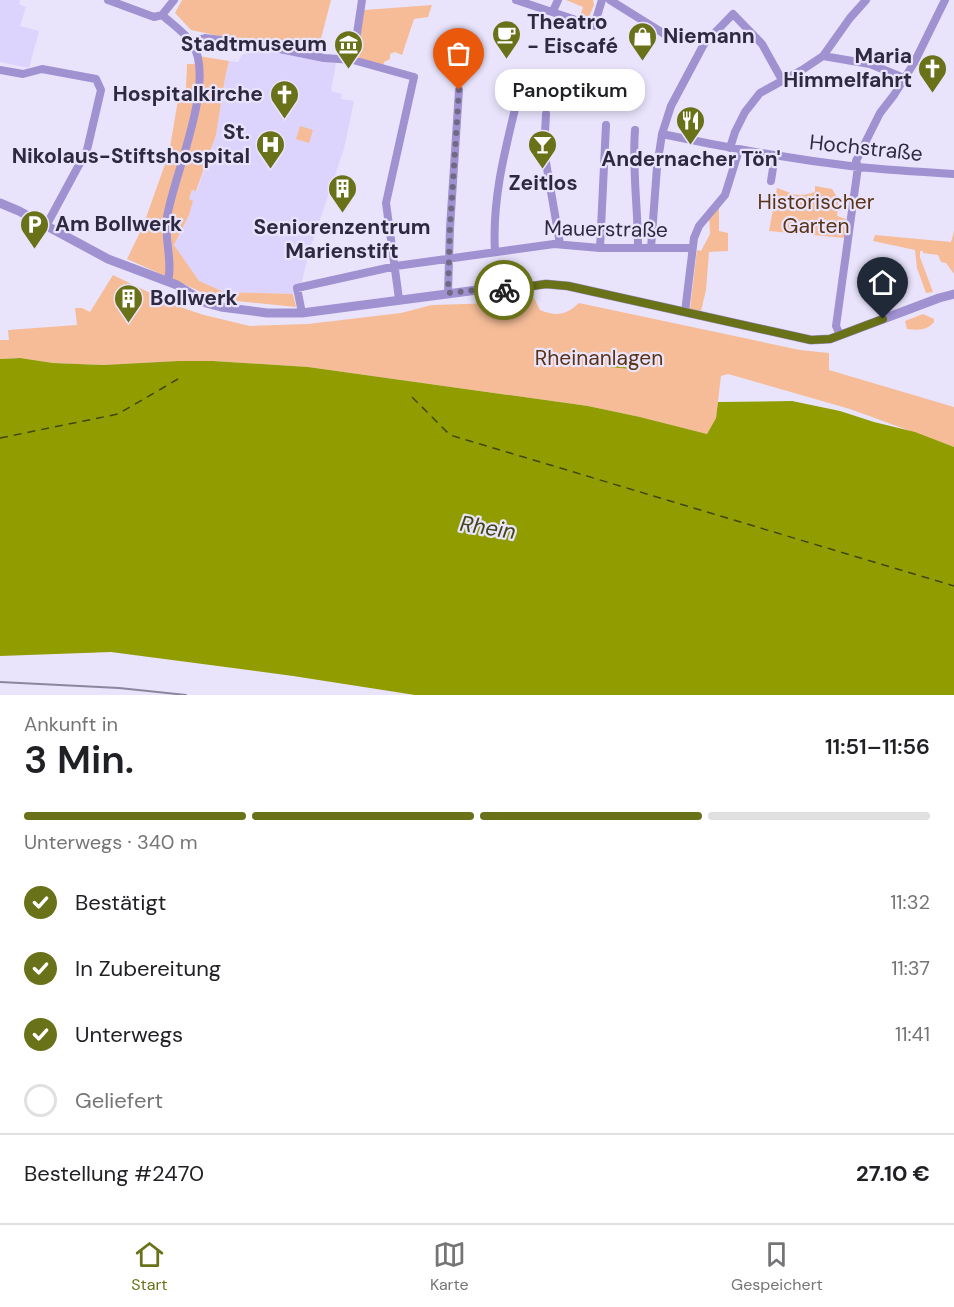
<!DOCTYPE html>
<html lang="de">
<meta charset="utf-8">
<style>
:root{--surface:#fff;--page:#f6f6f6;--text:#202124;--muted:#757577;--line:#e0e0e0;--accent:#697119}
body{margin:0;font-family:"DM Sans",sans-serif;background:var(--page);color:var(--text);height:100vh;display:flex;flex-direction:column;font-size:22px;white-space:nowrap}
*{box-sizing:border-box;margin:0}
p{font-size:20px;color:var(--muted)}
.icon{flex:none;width:33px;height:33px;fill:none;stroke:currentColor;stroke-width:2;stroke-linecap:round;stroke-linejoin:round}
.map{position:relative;height:695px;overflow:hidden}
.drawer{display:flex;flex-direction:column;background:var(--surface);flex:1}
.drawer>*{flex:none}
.pin{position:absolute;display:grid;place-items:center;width:51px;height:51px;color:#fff;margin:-62px -26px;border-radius:50% 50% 50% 0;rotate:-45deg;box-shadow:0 0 6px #0007}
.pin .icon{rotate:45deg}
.courier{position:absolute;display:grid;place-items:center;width:60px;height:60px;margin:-30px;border:4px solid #697119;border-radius:50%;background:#fff;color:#222;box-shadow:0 2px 8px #0007}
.bubble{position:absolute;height:42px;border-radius:18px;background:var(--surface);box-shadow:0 3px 9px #0003;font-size:20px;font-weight:600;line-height:42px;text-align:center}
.headline em{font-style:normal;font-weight:600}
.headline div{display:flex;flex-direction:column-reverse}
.headline{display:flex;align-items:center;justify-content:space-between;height:102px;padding:0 24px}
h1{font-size:39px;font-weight:600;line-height:45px}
.bar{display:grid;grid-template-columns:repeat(4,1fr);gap:9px 6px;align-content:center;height:72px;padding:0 24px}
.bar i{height:8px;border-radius:4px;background:var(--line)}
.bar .on{background:var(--accent)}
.bar p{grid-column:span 4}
.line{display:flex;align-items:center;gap:15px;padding:0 24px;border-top:2px solid var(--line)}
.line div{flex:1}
ol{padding:0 24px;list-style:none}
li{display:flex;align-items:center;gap:18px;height:66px}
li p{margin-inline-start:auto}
li .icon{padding:6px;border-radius:50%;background:var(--accent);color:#fff;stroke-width:4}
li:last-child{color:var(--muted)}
li i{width:33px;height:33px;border:3px solid var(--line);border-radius:50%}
.dock{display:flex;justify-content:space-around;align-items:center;height:84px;border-top:2px solid var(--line);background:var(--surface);font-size:16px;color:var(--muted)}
.dock a{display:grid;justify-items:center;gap:3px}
.dock .on{color:var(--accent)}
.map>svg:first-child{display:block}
</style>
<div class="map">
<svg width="954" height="695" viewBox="0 0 954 695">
<rect width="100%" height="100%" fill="#e9e4fc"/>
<path fill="#ddd4fd" d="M0 0H20L19 4 26 7 20 26 39 31 29 68 0 62Z
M256 50H275L336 63 331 91 342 94 341 99 354 101 344 149 310 249 301 285 295 288 293 294 224 292 198 281 174 245 189 215V200L192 190 197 191 216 135 225 78 229 61 238 62 242 55Z"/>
<path fill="#f5bc97" d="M182 0H331L317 54 249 38H229L191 30 175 13Z
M566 0H593L594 5 588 19 580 17 583 7Z
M432 5 428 17 414 19 402 55 395 52 390 54V59L384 62 383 67 357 59 364 10Z
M199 56 229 61 225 78 216 135 196 191 192 190 189 199 193 201 189 215 174 245 199 281 224 292 293 294 296 307 217 299 127 259 143 226 169 153 178 100 186 88 187 64H200Z
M300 126 313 130 309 143 296 139Z
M815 186 832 189 839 200 837 216 846 219 845 238 769 231 777 188C795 194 796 198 815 192Z
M719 205V231L728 233V251L709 252 706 290 701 311 690 309 697 250 701 251 710 234 709 215Z
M954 231V274L946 263 941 262 938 255 923 253V251H920V257L933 292 926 293 917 268 915 250 873 241 875 235 951 242Z
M113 275 177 306 204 315 250 326 308 324 401 313 432 305 496 303 534 298 540 310C557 317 566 315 579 303L800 350 829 353V370L954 407V447L850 409 728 374 721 376 716 418 707 434 640 417 588 406 308 367 213 361H178L103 365 53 363 20 358 0 359V340H9L8 330 77 325 75 308H82L90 312Z
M923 314 934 319V322C927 331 918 330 907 329L905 321Z"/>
<path fill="#919c01" d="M610 355 633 357 632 369 609 367Z
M20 358 53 363 103 365 178 361H213L308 367 588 406 640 417 707 434 716 418 718 402 792 401 840 411 874 422 915 432 954 447V695H415L293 676 111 652 0 656V359Z"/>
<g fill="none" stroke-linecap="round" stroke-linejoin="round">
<path stroke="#414613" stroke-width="1.5" stroke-dasharray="8 6" stroke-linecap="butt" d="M412 397 450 435 954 586
M0 438 118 414 178 379"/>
<path stroke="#a091d1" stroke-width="8" d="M108 0 154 17 162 15
M516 0 594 26 602 0
M610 0 666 35
M553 11 558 0
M162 15C171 23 184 32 192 43 217 81 174 174 167 217 164 238 173 262 168 281
M162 15 174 0
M191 42 205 38 260 45 324 58 353 60 414 77 386 203 399 299
M823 56 870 64 904 78
M353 60 362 0
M0 70 23 74 42 69 96 79 101 90 87 150 46 226
M546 114 544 151 560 244
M635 130C632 169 638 208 638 248
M662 134C727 148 792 159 858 167 890 170 922 172 954 174
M730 148 735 132 745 112 760 93 802 70 823 56 850 18 866 0
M771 181 775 155
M600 248 606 125
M651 248 657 167 662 134 671 106 704 44 733 14 762 44 782 80
M495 252C492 201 504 154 516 105
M448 293 450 228 459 90
M685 312 694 238 699 226 725 195 739 150
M302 313 297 288 396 266 554 244 600 248H691
M840 335 836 326 858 167 856 161 880 113 894 95 914 63 945 0"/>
<path stroke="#a091d1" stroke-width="9" d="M0 203 19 211 108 259 177 285 206 303 221 307 267 313H302L485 289 504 290 546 284 568 286 811 340 830 339 939 298 954 294"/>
<path stroke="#8b869d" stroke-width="2" d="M0 682 119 688 186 695"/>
</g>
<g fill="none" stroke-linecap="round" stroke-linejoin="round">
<path stroke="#706a82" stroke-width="6" stroke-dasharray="0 10.8" d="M459 90 450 228 448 293 485 289 504 290"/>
<path stroke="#697119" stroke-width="8" d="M504 290 546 284 568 286 811 340 830 339 883 319"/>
</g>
<defs>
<symbol id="cafe-pin" viewBox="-11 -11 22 30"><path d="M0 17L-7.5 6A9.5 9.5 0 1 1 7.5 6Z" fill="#697119" stroke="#e9e4fc"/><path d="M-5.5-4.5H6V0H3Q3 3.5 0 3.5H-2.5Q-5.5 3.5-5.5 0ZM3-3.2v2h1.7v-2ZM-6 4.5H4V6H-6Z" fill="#fff"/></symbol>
<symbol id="shop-pin" viewBox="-11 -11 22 30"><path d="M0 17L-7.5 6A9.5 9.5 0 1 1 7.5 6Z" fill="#697119" stroke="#e9e4fc"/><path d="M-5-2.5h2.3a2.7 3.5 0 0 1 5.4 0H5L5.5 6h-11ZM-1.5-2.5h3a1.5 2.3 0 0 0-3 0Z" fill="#fff"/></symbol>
<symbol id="museum-pin" viewBox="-11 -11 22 30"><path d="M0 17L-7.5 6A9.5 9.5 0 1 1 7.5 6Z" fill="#697119" stroke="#e9e4fc"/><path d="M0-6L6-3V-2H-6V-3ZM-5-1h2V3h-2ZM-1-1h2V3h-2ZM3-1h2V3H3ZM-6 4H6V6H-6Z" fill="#fff"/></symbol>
<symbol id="church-pin" viewBox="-11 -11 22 30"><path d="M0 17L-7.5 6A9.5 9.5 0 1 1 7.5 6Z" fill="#697119" stroke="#e9e4fc"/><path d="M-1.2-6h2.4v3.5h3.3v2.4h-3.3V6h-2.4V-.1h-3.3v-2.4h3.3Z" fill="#fff"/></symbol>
<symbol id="restaurant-pin" viewBox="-11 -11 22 30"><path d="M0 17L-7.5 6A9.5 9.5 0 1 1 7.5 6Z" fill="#697119" stroke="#e9e4fc"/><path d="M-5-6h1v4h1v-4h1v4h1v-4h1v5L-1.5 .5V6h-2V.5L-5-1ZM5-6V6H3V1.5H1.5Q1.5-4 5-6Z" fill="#fff"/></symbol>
<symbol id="hospital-pin" viewBox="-11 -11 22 30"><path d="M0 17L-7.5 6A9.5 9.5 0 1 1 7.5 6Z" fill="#697119" stroke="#e9e4fc"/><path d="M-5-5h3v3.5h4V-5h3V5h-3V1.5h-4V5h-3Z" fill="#fff"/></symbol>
<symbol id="bar-pin" viewBox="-11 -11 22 30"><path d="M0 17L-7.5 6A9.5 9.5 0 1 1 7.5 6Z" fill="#697119" stroke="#e9e4fc"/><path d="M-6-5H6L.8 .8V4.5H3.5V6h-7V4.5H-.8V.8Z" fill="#fff"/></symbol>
<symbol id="building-pin" viewBox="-11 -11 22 30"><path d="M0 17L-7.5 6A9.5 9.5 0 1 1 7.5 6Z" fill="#697119" stroke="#e9e4fc"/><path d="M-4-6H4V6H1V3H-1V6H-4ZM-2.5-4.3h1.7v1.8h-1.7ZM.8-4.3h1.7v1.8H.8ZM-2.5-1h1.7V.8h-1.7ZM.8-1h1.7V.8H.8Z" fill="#fff"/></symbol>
<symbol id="parking-pin" viewBox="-11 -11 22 30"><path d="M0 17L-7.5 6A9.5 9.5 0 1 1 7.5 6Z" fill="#697119" stroke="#e9e4fc"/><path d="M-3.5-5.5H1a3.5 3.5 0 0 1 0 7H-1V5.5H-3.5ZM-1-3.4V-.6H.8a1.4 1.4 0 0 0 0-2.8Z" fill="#fff"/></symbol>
</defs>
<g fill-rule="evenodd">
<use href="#cafe-pin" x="490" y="18" width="33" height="45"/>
<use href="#shop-pin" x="626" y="20" width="33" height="45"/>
<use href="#museum-pin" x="332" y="28" width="33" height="45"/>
<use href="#church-pin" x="916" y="52" width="33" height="45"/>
<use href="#church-pin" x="268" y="78" width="33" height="45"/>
<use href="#restaurant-pin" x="674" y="104" width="33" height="45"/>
<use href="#hospital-pin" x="254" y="128" width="33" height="45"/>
<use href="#bar-pin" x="526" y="128" width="33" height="45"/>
<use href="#building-pin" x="326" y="172" width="33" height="45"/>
<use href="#parking-pin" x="18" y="208" width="33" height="45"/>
<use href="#building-pin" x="112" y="282" width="33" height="45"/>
</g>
<g text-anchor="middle" stroke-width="4.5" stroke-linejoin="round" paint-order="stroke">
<g font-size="21" font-weight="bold" fill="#2f2940" stroke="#e9e4fc" text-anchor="start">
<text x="527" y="29">Theatro<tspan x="527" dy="24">- Eiscafé</tspan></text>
<text x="663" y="43">Niemann</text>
<text x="327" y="51" text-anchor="end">Stadtmuseum</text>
<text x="912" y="63" text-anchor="end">Maria<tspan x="912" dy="24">Himmelfahrt</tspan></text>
<text x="263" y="101" text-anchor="end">Hospitalkirche</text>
<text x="250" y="139" text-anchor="end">St.<tspan x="250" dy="24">Nikolaus-Stiftshospital</tspan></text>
<text x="691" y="166" text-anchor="middle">Andernacher Tön'</text>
<text x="543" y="190" text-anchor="middle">Zeitlos</text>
<text x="55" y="231">Am Bollwerk</text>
<text x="342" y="234" text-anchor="middle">Seniorenzentrum<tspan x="342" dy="24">Marienstift</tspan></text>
<text x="150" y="305">Bollwerk</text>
</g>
<g font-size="21" fill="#2f2940" stroke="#e9e4fc">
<text transform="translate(866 148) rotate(6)" y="7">Hochstraße</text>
<text transform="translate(606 229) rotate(1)" y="7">Mauerstraße</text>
</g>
<g font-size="21" fill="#5a3214" stroke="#e9e4fc">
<text x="816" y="209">Historischer<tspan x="816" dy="24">Garten</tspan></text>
<text x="599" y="365">Rheinanlagen</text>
</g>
<g font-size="22" font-style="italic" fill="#414613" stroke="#e9e4fc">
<text transform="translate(488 527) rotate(9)" y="8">Rhein</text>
</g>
</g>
</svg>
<div class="pin" style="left:459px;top:90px;background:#ea580c"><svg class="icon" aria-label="bag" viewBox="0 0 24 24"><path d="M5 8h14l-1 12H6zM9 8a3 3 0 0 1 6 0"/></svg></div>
<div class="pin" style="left:883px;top:319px;background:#1f2937"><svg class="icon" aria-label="home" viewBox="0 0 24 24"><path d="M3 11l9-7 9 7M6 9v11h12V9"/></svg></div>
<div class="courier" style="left:504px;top:290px"><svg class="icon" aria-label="bike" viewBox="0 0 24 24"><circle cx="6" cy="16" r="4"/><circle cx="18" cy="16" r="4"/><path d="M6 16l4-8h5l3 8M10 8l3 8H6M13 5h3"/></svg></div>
<div class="bubble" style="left:495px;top:69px;width:150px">Panoptikum</div>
</div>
<section class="drawer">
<div class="headline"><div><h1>3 Min.</h1><p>Ankunft in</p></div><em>11:51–11:56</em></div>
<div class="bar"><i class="on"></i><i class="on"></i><i class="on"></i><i></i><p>Unterwegs · 340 m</p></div>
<ol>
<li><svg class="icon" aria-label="check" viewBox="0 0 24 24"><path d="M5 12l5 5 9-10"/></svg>Bestätigt<p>11:32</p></li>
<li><svg class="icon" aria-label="check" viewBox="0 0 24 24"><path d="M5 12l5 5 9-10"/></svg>In Zubereitung<p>11:37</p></li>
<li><svg class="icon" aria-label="check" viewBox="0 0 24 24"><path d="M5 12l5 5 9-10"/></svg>Unterwegs<p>11:41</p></li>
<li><i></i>Geliefert</li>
</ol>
<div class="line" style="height:78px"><div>Bestellung #2470</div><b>27.10 €</b></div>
</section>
<nav class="dock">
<a class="on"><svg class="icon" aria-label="home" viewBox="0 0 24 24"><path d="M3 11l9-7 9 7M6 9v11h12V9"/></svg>Start</a>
<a><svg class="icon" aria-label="map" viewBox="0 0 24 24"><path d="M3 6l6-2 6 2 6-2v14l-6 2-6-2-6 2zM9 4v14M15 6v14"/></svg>Karte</a>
<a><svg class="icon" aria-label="saved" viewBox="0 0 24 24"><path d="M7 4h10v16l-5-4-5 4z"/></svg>Gespeichert</a>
</nav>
